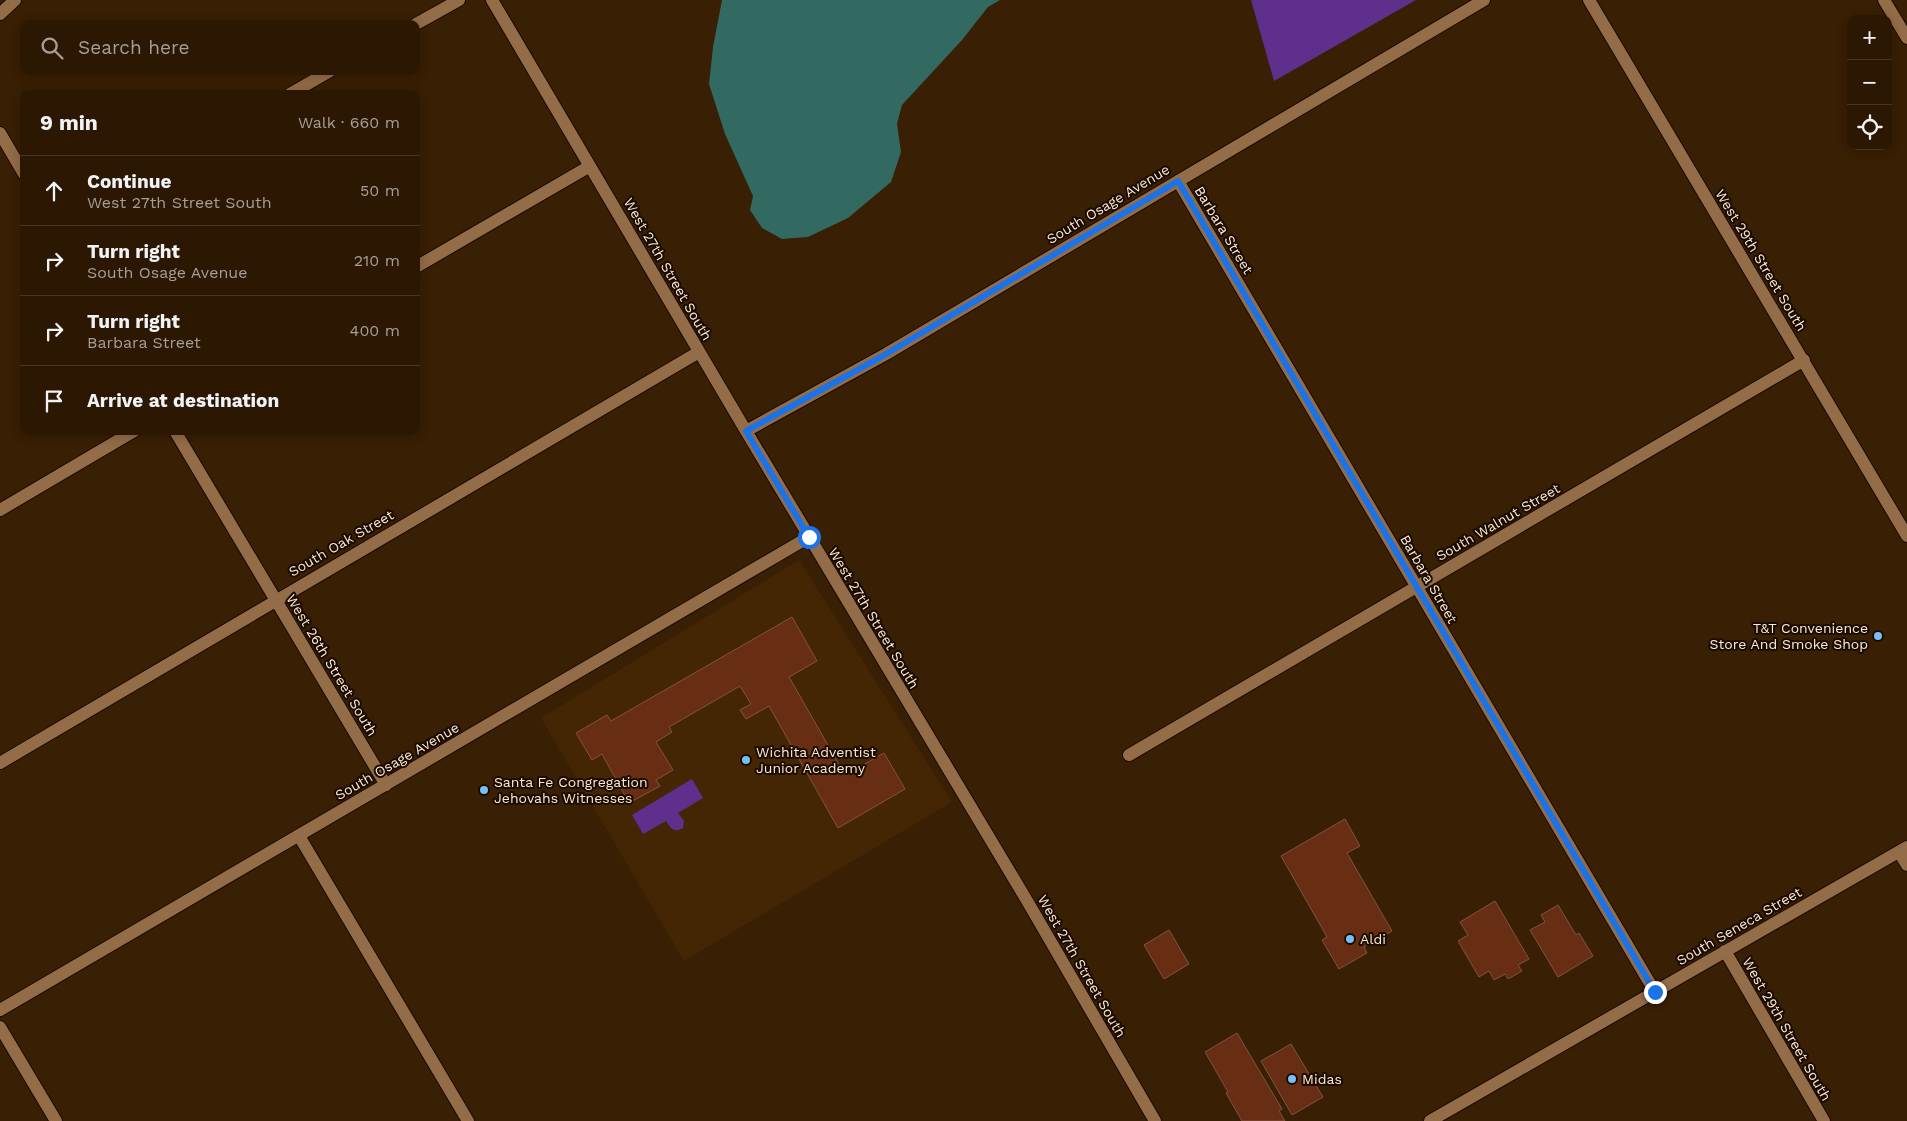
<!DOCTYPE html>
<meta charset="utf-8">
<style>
:root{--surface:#2b1702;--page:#33200c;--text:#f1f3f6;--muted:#a69f99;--line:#473624}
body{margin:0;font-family:"Work Sans",sans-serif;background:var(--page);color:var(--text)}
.controls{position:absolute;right:15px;top:15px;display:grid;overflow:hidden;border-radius:10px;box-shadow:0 2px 12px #0003}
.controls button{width:45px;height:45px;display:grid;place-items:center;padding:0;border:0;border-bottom:1px solid var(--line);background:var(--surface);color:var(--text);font:25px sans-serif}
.stop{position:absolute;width:15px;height:15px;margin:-11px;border:4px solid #1a73e8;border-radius:50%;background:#fff}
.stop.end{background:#1a73e8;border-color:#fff;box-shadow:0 1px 5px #0008}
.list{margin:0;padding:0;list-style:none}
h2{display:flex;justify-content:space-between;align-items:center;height:65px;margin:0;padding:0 20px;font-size:21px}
h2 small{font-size:16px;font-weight:400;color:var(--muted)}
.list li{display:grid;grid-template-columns:32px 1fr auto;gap:15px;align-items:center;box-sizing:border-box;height:70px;padding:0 20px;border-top:1px solid var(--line)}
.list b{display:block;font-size:19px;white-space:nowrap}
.list p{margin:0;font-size:16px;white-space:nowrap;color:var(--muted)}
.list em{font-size:16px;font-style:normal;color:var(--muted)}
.icon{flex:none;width:28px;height:28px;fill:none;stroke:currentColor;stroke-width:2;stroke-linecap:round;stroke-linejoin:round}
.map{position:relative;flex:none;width:1907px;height:1121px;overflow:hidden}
.search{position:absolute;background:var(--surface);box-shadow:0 2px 12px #0003;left:20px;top:20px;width:400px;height:55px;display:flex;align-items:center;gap:12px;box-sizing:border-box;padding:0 18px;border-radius:10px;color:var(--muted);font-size:19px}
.panel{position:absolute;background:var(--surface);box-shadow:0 2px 12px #0003;left:20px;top:90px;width:400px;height:345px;border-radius:10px}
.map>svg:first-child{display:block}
.built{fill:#452604}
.green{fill:#5e308c}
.water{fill:#326961}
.building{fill:#672e14;stroke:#82533f}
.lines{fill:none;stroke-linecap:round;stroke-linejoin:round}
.minor-casing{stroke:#1c0a00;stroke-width:14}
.tertiary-casing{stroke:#1c0a00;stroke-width:14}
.minor{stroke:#936c48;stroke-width:12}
.tertiary{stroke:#936c48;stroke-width:12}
.route{stroke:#1a73e8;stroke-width:6}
.poi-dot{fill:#78bff7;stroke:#1a0b01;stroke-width:2}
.labels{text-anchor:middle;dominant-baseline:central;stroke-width:4;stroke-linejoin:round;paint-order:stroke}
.street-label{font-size:14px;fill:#fee7d4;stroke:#1a0b01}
.poi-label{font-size:14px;fill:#fee7d4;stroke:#1a0b01;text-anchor:start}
</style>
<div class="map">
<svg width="1907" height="1121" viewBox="0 0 1907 1121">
<rect width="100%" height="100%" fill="#391f03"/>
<path class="built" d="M 799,560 L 952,802 L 684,961 L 541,718 Z"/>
<path class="green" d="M 1251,0 L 1416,0 L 1274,81 Z
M 692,779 L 703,798 L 678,813 L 684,821 L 683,828 C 674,833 671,829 666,821 L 643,834 L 632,815 Z"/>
<path class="water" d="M 722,0 L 1000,0 L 988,7 L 962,40 L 902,105 L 897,124 L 901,152 L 891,182 L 848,218 L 808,237 L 782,239 L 762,228 L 750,210 L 753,196 L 725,134 L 709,84 L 713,47 Z"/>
<path class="building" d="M 792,617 L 817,661 L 789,677 L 845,775 L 884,753 L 905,789 L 838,828 L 769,706 L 746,719 L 740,710 L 751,704 L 740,686 L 669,727 L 672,732 L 656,742 L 673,770 L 656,780 L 660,786 L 629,803 L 602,754 L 592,760 L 576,733 L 607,715 L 611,721 Z
M 1345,819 L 1360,846 L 1347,853 L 1392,931 L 1364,947 L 1367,953 L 1339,969 L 1322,940 L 1327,937 L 1281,856 Z
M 1495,901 L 1529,959 L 1518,965 L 1522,971 L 1508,979 L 1505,974 L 1494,980 L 1489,971 L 1479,977 L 1458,941 L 1468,935 L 1460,922 Z
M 1558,905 L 1576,935 L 1579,933 L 1593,956 L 1558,977 L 1530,930 L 1545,922 L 1541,915 Z
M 1169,930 L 1189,964 L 1164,979 L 1144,945 Z
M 1237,1033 L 1282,1109 L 1279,1111 L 1285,1121 L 1242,1121 L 1226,1093 L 1228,1092 L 1205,1052 Z
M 1291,1044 L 1323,1097 L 1292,1115 L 1261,1061 Z"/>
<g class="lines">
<defs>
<path id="minor" d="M 492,0 L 746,431 L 1026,899 L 1155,1121
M 1589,0 L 1907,536
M 1884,0 L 1907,38
M 0,14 L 15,0
M 416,24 L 459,0
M 290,94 L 330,71
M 0,133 L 24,174
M 1178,181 L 1655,992
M 416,267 L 590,166
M 175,431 L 386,785
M 746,431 L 886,354 L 1484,0
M 0,510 L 134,431
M 1129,755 L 1804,360
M 0,763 L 699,352
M 299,836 L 468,1121
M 1899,852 L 1907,865
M 1725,951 L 1824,1121
M 0,1010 L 809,537
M 0,1027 L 56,1121"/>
<path id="tertiary" d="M 1430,1121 L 1907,847"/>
</defs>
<use href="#minor" class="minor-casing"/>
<use href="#tertiary" class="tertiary-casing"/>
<use href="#minor" class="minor"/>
<use href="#tertiary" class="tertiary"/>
</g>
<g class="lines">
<path class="route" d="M 809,537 L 746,431 L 881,357 L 1178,181 L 1655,992"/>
</g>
<g class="poi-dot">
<circle cx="1878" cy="636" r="5"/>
<circle cx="746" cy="760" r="5"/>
<circle cx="484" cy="790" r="5"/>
<circle cx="1350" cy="939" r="5"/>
<circle cx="1292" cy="1079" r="5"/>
</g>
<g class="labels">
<g class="street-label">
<text transform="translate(1108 204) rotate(-31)">South Osage Avenue</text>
<text transform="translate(1224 230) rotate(59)">Barbara Street</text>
<text transform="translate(1761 260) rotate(59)">West 29th Street South</text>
<text transform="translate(668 269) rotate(60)">West 27th Street South</text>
<text transform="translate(1498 522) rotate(-30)">South Walnut Street</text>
<text transform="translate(341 543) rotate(-30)">South Oak Street</text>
<text transform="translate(1429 579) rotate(60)">Barbara Street</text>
<text transform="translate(874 618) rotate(59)">West 27th Street South</text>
<text transform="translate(332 665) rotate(59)">West 26th Street South</text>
<text transform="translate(397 761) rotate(-30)">South Osage Avenue</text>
<text transform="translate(1739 926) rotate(-30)">South Seneca Street</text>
<text transform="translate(1082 966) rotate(60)">West 27th Street South</text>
<text transform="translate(1787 1029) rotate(60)">West 29th Street South</text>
</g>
<g class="poi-label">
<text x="1868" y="628" text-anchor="end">T&amp;T Convenience<tspan x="1868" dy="16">Store And Smoke Shop</tspan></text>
<text x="756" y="752">Wichita Adventist<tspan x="756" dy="16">Junior Academy</tspan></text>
<text x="494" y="782">Santa Fe Congregation<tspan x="494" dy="16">Jehovahs Witnesses</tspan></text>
<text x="1360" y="939">Aldi</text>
<text x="1302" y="1079">Midas</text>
</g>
</g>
</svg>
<div class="controls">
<button>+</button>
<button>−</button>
<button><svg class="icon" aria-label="locate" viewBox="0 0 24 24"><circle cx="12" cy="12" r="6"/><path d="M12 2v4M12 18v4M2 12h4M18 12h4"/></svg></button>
</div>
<div class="stop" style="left:809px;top:537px"></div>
<div class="stop end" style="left:1655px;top:992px"></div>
<div class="search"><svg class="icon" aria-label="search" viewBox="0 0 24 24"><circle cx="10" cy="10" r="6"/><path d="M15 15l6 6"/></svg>Search here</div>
<section class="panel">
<h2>9 min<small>Walk · 660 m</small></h2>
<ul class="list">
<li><svg class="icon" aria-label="ahead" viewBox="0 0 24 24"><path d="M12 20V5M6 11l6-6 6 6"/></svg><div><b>Continue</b><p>West 27th Street South</p></div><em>50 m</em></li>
<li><svg class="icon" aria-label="right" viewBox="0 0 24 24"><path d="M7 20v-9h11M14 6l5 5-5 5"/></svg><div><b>Turn right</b><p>South Osage Avenue</p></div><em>210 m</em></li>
<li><svg class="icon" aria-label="right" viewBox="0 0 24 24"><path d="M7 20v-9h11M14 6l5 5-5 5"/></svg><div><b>Turn right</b><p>Barbara Street</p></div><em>400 m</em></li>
<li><svg class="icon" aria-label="arrive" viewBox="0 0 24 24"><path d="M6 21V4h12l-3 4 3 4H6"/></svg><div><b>Arrive at destination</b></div></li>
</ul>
</section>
</div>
